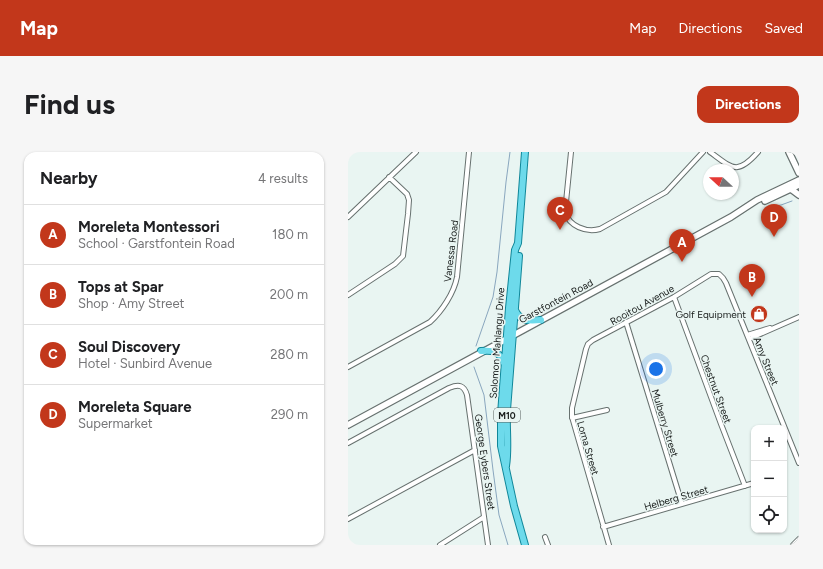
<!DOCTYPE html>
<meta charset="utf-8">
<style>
:root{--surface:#fff;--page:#f6f6f6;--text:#202124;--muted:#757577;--line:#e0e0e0;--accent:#c2371b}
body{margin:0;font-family:Figtree,sans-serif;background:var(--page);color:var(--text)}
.controls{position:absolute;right:12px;bottom:12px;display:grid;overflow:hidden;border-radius:8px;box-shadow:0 1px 3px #0004}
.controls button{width:36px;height:36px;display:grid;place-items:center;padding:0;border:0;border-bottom:1px solid var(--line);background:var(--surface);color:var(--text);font:20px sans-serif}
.compass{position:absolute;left:355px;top:12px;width:36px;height:36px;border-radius:50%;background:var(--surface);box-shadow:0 1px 3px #0004;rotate:291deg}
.you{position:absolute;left:308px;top:217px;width:14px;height:14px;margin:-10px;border:3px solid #fff;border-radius:50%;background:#1a73e8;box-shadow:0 0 0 6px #1a73e833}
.badge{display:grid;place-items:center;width:26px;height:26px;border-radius:50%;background:var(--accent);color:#fff;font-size:13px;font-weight:700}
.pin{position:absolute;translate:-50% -33px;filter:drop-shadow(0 1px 2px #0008)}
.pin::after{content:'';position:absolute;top:21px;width:14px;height:12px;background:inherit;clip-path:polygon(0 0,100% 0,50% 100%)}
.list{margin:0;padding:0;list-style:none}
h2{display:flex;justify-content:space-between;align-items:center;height:52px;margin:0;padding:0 16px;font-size:17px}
h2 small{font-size:13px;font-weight:400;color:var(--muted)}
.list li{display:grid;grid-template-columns:26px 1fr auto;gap:12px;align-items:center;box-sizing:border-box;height:60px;padding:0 16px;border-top:1px solid var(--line)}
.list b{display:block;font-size:15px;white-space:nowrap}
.list p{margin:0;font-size:13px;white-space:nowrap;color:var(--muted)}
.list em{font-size:13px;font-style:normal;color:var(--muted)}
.icon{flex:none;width:22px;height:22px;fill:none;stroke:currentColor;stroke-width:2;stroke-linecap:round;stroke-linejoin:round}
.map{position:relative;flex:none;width:451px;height:393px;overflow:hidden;border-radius:12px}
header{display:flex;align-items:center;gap:24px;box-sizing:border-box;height:56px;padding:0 20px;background:var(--accent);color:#fff}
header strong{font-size:19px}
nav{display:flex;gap:22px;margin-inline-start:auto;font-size:14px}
.intro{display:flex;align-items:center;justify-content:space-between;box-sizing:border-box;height:96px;padding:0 24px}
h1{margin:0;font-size:28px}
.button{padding:10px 18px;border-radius:12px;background:var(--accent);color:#fff;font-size:14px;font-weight:700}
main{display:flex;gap:24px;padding:0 24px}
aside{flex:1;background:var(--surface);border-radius:12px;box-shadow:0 1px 3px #0004}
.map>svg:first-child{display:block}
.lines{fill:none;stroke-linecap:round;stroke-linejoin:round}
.stream{stroke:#89a6be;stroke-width:1}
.street-casing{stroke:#67716f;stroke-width:6}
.secondary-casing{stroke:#67716f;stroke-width:8}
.primary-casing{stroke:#108799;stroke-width:8}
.street{stroke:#fff;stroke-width:4}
.secondary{stroke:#fff;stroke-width:5.5}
.primary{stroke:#6ddaeb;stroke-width:6}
.labels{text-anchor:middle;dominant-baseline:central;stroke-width:3;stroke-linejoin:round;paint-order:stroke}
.shield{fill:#e9f5f2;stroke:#555c5a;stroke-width:1}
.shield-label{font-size:9px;font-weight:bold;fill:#161a19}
.street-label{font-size:10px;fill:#161a19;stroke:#e9f5f2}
.poi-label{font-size:10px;fill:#161a19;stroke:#e9f5f2;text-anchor:end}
</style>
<header>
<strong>Map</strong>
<nav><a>Map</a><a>Directions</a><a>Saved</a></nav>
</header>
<div class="intro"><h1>Find us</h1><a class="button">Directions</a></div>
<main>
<aside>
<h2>Nearby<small>4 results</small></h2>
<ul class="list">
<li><span class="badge">A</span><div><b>Moreleta Montessori</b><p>School · Garstfontein Road</p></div><em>180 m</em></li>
<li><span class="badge">B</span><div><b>Tops at Spar</b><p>Shop · Amy Street</p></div><em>200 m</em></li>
<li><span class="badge">C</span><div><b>Soul Discovery</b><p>Hotel · Sunbird Avenue</p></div><em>280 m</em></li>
<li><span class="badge">D</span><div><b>Moreleta Square</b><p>Supermarket</p></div><em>290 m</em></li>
</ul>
</aside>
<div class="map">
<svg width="451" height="393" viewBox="0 0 451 393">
<rect width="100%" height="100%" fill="#e9f5f2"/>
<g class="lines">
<path class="stream" d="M 417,56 L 433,53 L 444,49
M 128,194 L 145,145 L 149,120 L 158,30 L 162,0
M 126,215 L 136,243 L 145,318 L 151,363 L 160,393"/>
<defs>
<path id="street" d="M 223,0 L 217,60 C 221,74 238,81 252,77 L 318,40 L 355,0
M 362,0 C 384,16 389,24 410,0
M 0,65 L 68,0
M 0,143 L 47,112 L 55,104 L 60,62 L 61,48 L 59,42 L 41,25
M 326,145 L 373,272 L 397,334
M 278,170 L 334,352
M 399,183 L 422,176
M 401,187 L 451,165
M 0,215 L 82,170 C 94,159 106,141 109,125 L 121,0
M 224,266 L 259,258
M 0,291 L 101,236 C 111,232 116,233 119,243 L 140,393
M 0,367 L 127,298
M 255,375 L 406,331
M 197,385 L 200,393
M 92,393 L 136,365
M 261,393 L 224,265 L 224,256 L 238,197 L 240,192 L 245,188 L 326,145 L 363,122 L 371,122 L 375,126 L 378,131 L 451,311
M 445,393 L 451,387"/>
<path id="secondary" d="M 441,0 L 451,21
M 443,37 L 451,43
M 417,49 L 451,33
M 0,273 L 383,65 L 409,48 L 451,28"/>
<path id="primary" d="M 177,0 L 170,91 L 167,98 L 161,156 L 153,262 L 153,294 L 166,354 L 177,393
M 167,158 C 172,170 182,169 193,168
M 133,199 C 146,198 151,199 156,211
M 158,314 C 161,296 158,277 159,258 L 171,104"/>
</defs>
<use href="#street" class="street-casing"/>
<use href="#secondary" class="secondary-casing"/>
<use href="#primary" class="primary-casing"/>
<use href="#street" class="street"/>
<use href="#secondary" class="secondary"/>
<use href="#primary" class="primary"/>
</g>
<defs>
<symbol id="shop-disc" viewBox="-11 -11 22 22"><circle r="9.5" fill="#c2371b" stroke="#e9f5f2"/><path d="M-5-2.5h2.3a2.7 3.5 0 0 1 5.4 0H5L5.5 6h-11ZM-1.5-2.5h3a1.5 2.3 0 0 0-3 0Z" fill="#fff"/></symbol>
</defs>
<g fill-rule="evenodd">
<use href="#shop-disc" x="401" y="152" width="20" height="20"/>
</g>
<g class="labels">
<rect class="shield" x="146" y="256" width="26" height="14" rx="3"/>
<g class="shield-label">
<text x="159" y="263">M10</text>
</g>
<g class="street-label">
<text transform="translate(103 99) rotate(-83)">Vanessa Road</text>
<text transform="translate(208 149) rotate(-28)">Garstfontein Road</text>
<text transform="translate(294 153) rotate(-29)">Rooitou Avenue</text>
<text transform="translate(149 191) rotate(-86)">Solomon Mahlangu Drive</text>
<text transform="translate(418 209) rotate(68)">Amy Street</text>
<text transform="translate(368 237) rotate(70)">Chestnut Street</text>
<text transform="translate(317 271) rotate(73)">Mulberry Street</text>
<text transform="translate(240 296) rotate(74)">Lorna Street</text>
<text transform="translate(137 310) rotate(82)">George Eybers Street</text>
<text transform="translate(328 346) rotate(-16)">Helberg Street</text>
</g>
<g class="poi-label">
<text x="398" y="162">Golf Equipment</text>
</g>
</g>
</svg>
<div class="controls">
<button>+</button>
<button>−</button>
<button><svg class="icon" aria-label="locate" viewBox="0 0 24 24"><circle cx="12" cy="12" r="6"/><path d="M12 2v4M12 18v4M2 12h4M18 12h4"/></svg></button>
</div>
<svg class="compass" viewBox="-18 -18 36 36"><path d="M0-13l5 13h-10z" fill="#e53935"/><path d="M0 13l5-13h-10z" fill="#757577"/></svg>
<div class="you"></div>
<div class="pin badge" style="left:334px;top:110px">A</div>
<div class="pin badge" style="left:404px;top:145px">B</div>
<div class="pin badge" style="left:212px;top:78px">C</div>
<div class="pin badge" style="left:426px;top:85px">D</div>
</div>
</main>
